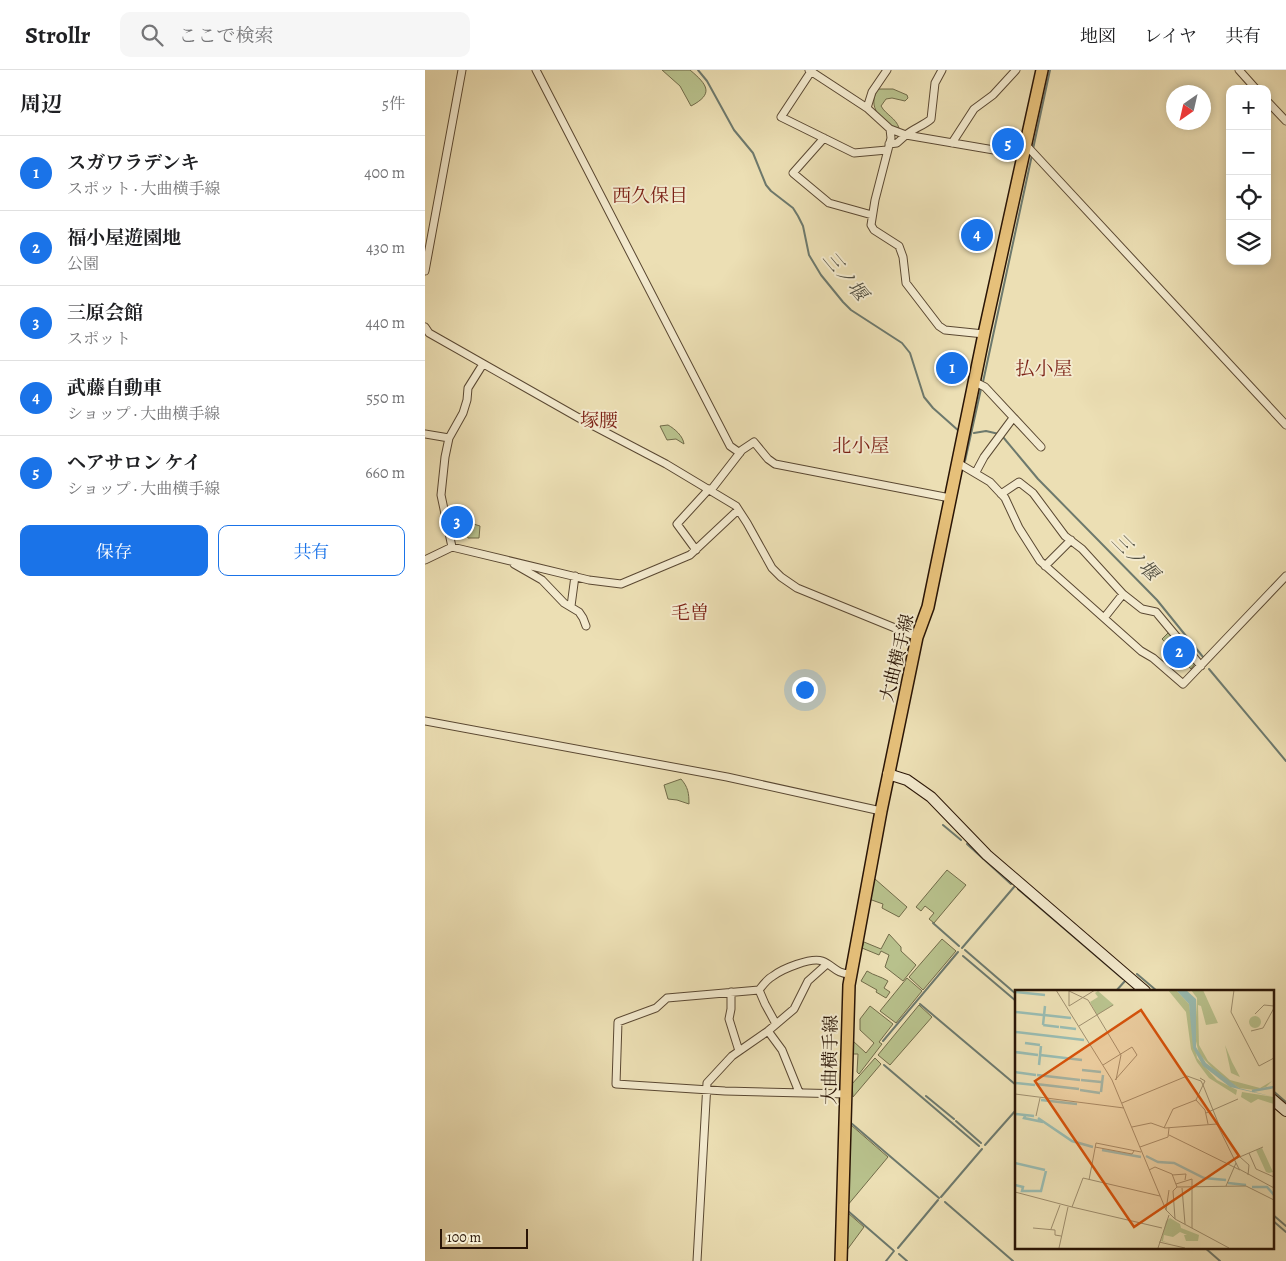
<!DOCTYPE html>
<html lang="ja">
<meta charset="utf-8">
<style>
:root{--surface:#fff;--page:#f6f6f6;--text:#202124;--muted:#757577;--line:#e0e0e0;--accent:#1a73e8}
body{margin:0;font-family:Alegreya,"Noto Serif JP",serif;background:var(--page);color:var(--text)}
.controls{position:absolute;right:15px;top:15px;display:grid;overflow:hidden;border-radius:10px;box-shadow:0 2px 8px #0003}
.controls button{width:45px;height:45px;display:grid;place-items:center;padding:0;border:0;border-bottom:1px solid var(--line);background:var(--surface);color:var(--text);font:25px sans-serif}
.compass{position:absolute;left:741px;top:15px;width:45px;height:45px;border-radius:50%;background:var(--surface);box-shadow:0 2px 8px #0003;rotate:214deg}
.scale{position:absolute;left:15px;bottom:12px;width:88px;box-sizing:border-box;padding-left:5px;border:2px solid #2a1506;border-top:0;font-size:14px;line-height:18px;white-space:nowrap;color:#2a1506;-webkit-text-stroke:4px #f3eace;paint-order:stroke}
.you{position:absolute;left:379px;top:619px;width:18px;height:18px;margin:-12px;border:4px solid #fff;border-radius:50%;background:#1a73e8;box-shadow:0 0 0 8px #1a73e833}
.badge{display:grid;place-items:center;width:32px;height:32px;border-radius:50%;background:var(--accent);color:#fff;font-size:16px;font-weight:700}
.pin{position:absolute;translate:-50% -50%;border:2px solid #fff;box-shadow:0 1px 5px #0006}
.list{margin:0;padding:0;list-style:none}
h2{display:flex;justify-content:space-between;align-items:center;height:65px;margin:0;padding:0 20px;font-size:21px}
h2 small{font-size:16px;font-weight:400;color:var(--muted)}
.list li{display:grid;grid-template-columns:32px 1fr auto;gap:15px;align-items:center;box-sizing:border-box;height:75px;padding:0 20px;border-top:1px solid var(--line)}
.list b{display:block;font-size:19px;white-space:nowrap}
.list p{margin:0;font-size:16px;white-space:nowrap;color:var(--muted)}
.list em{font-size:16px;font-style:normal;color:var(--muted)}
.actions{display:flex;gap:10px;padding:15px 20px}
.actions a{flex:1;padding:11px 0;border:1px solid var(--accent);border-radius:10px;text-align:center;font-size:18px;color:var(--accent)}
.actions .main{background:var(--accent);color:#fff}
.icon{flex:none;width:28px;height:28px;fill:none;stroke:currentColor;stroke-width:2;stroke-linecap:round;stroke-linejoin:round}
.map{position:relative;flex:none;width:861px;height:1191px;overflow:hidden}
header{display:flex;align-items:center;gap:30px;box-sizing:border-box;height:70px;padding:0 25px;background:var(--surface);border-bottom:1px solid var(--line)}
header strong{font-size:24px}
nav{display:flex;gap:28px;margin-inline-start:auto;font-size:18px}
.search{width:350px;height:45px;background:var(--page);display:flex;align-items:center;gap:12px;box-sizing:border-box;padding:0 18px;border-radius:10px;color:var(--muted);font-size:19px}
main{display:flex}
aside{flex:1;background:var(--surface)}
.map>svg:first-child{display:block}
.green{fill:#b8c18c;stroke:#716b49}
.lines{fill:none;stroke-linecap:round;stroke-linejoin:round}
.stream{stroke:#6d796d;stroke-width:2}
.street-casing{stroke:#5a4832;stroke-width:9}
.secondary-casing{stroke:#2a1506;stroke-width:12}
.primary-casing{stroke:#2a1506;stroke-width:14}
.street{stroke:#f3eace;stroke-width:7}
.secondary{stroke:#f3eace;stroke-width:10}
.primary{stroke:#e6c07a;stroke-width:11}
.labels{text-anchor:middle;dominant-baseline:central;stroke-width:4;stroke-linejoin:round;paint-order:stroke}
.street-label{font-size:18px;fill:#2a1506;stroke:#f3eace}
.neighbourhood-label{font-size:19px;fill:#7a1f14;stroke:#f3eace}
.water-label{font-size:19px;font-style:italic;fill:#514f42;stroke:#f3eace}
.inset-river{fill:none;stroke:#99bcb2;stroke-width:2.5}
.inset-road{fill:none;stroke:#9e8e6e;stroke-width:1}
.view{fill:#d5520b;fill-opacity:0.15;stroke:#d5520b;stroke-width:2.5}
.inset-edge{fill:none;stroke:#2a1506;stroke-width:2.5}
</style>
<header>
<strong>Strollr</strong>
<div class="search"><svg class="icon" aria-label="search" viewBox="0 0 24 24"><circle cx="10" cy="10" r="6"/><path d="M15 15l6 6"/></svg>ここで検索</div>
<nav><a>地図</a><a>レイヤ</a><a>共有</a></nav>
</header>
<main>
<aside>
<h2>周辺<small>5件</small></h2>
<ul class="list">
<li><span class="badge">1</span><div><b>スガワラデンキ</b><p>スポット · 大曲横手線</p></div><em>400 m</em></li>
<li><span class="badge">2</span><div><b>福小屋遊園地</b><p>公園</p></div><em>430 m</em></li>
<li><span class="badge">3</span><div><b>三原会館</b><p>スポット</p></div><em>440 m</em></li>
<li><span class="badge">4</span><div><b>武藤自動車</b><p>ショップ · 大曲横手線</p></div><em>550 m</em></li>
<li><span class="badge">5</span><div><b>ヘアサロン ケイ</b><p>ショップ · 大曲横手線</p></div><em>660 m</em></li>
</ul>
<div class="actions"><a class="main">保存</a><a>共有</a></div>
</aside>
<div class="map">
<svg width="861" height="1191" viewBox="0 0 861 1191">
<rect width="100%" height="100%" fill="#ecdfb4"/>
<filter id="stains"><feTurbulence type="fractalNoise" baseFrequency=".004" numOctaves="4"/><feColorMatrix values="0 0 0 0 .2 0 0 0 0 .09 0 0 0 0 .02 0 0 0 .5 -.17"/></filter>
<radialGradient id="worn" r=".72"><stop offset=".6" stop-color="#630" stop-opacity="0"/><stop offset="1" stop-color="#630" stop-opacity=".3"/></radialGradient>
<path class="green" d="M 237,0 L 265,0 C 283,15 289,24 266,36 L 255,16 Z
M 453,19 L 468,19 L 482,25 L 483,28 L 480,31 L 467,28 L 461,29 L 456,36 C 461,45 471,48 474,58 L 472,60 C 457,50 441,38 453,19 Z
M 243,355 C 250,359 258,366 259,374 L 251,369 L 242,370 L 235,356 Z
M 39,451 L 55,456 L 54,468 L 43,468 L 42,466 L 28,467 L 24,453 L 38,457 Z
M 744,562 L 770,594 L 766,599 L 737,569 Z
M 256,709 C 263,717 264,723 264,734 L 252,730 L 243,729 L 239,715 Z
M 522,800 L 541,815 L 509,853 L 504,849 L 509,843 L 500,836 L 496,841 L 491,837 Z
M 450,809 L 482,837 L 474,847 L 457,838 L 458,834 L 444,829 Z
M 464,864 L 476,877 L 476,881 L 491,895 L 478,911 L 460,897 L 464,885 L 456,881 L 454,885 L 437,878 L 439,872 L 456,879 Z
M 517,869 L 531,881 L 498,920 L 484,907 Z
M 442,901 C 450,906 455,906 463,911 L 459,918 L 465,922 L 461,928 L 451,922 L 452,920 L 436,911 Z
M 482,908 L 497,921 L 471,953 L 455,941 Z
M 494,935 L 507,947 L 465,995 L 453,985 Z
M 445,936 L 468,954 L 454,972 L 457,974 L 434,1004 L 432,1002 L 433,984 L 427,984 L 428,971 L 441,983 L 449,973 L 435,960 L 435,949 Z
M 450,988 L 456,994 L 428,1027 L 427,1014 Z
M 426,1055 L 463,1087 L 422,1136 L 425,1056 Z
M 423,1143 L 439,1157 L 422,1180 Z"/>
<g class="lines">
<path class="stream" d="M 273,0 L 282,11 L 309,60 L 328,83 L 341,115 L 346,121 L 368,138 L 373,146 L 378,156 L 384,185 L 396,205 L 418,232 L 426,240 L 477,273 L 485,283 L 499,327 L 508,338 L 535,362
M 608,79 L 625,0
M 558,312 L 607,85
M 549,363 L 561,361 L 574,364
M 578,367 L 613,409 L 732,530 L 778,587
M 540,391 L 556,319
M 784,599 L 861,691
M 518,755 L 536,770
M 542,774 L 586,814
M 593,819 L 698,909
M 508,853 L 534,876
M 537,878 L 589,817
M 540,880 L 591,924
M 538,886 L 591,931
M 712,904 L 732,921
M 691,921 L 700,911
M 495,934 L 591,1015
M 458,971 L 533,882
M 459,995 L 554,1076
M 847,1020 L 861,1032
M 501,1026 L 529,1049
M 531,1051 L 556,1073
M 426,1053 L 514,1128
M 560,1075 L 591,1040
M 516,1127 L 557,1079
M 520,1132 L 588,1191
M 423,1141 L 468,1180
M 847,1144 L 861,1156
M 847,1150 L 861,1162
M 779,1177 L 795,1191
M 473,1178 L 513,1130
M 474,1184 L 482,1191
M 461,1191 L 469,1181"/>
<defs>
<path id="street" d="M 111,0 L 305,376 L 315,383
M 384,0 L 442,38 L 465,59 L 466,68 L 450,130 L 446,155 L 449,160 L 474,176 L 478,187 L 481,213 L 514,256 L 520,260 L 559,264
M 387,0 L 356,47 L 429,83 L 462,80
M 814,0 L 831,19
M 842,31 L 861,51
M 442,38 L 447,22 L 462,0
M 465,59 L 481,65 C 489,58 498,56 506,49 L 510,13 L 517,0
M 399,68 L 368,103 L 404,133 L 447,145
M 527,73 L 549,39 L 568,25 L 591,0
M 464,74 L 472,73 L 481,65 L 598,85
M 600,74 L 861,355
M 0,201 L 37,0
M 0,257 L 4,263 L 161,352 L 241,394 L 311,436 L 322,453 L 347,498 L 356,507 L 372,518 L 492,567
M 550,312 L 560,317 L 616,377
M 0,364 L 24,368
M 533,393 L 565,412 L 580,428 L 594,458 L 615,491 L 716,581 L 728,588 L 758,614 L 861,506
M 551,402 L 559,387 L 588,348
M 286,420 L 317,380 L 329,372 L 343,389 L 350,394 L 525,428
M 576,424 L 594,412 L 608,423 L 640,466 L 657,479 L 698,524 L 717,539 L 731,542 L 776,596
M 27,477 L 16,425 L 20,387 L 24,368 L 38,343 L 42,330 L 43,318 L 58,294
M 271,480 L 252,454 L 284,419
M 0,490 L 27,477 L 164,510 L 196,514 L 265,485 L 313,440
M 89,494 L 117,510 L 139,533 L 154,542 L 158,548 L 161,556
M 620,496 L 646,470
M 146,536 L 150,506
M 679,548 L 698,524
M 0,651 L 302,707 L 456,741
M 334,920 L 340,934 L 351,954
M 306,922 L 306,939 L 304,949 L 314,981
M 343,961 L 357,980 L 374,1022
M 422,1024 L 300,1021 L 191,1014 L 193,952 L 231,938 L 242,928 L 334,920 C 338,915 342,909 348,906 C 357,899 386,887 397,891 C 408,895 411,904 425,904
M 272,1191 L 282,1013 L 307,986 L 343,961 L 369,939 L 383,911 L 402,894"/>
<path id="secondary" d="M 463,704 L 482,710 L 506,727 L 562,785 L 720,921
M 847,1029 L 861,1041"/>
<path id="primary" d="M 416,1191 L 424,915 L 456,741 L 492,567 L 503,537 L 559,264 L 617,0"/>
</defs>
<use href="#street" class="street-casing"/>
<use href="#secondary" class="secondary-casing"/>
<use href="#primary" class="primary-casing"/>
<use href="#street" class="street"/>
<use href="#secondary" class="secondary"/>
<use href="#primary" class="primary"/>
</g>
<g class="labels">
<g class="street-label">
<text transform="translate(472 588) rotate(-76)">大曲横手線</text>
<text transform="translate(405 990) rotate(-89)">大曲横手線</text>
</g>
<g class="neighbourhood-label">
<text x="225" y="126">西久保目</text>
<text x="619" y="299">払小屋</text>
<text x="174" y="351">塚腰</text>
<text x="436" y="376">北小屋</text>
<text x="265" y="543">毛曽</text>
</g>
<g class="water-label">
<text transform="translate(420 206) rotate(50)">三ノ堰</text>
<text transform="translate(710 487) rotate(45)">三ノ堰</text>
</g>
</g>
<g transform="translate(590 920)">
<rect width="259" height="259" fill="#ecdfb4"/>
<path d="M 153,0 L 161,0 L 174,14 L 182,68 L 202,90 L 222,100 L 221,105 L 194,88 L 182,72 L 176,59 L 171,22 ZM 176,0 L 188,0 L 203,33 L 191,35 L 186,16 L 183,15 L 184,55 L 193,71 L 215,90 L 245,98 L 257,91 L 251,97 L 240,100 L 224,98 L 204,85 L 184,64 L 180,47 L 182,8 ZM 83,1 L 99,15 L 82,25 L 75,12 L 83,7 L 80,3 ZM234 32a6 6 0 1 1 12 0a6 6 0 1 1-12 0ZM 210,55 L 217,72 L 225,87 L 216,83 ZM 227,102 L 259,107 L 259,114 L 243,109 L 236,113 L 226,107 ZM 247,158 L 258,182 L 254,183 L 251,182 L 241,160 ZM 155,228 L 165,234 L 166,238 L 184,245 L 183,251 L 171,251 L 169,245 L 172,245 L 165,242 L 158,247 L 149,245 L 148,251 L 157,254 L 146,251 L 151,231 Z" fill="#b8c18c"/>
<path d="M 161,0 L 171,0 L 181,9 L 181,57 L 191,73 L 224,98 L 259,107 L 215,97 L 188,76 L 178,58 L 174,14 Z" fill="#99bcb2"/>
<path class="inset-river" d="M 0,2 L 30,5M 0,22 L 28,25M 29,25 L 56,28M 28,35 L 30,16M 28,35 L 44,37M 45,37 L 61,39M 0,42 L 69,50M 10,53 L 25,55M 0,62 L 23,65M 25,65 L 67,70M 24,75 L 26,56M 67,80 L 86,82M 0,82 L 21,85M 22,85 L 65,90M 66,90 L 86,92M 0,93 L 20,95M 21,94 L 64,99M 65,100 L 85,103M 237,101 L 259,97M 86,102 L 88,85M 26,110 L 62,114M 0,124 L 19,126M 10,126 L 9,128 L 28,132M 23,128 L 57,151 L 78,157M 87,160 L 126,167M 131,166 L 143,172 L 159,173 L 189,188 L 211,190M 0,173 L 30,180M 213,193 L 231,195M 0,195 L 8,197 L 7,201 L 26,201 L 31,181M 237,197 L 252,197 L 259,205"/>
<path class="inset-road" d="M 41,0 L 97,90 L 151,220 L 160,229 L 214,258M 219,0 L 216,22 L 244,76 L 259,68M 54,16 L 54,1 L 73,10 L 106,65 L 101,90M 54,16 L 80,0M 240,24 L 249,15 L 259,16M 64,36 L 98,15M 236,41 L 248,38 L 259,18M 88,75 L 117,57 L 122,65 L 100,90M 185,88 L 190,91 L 188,95 L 204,135M 0,104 L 109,118M 181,110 L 190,120 L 193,134M 107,113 L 172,86 L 186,91 L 188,95 L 181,110 L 158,119 L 149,138M 191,123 L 223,109M 21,126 L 25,108M 117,137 L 136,133 L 150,138 L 202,134 L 224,179 L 259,198M 154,145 L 225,180M 80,157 L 117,164 L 119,161M 125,157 L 153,147 L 154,138M 234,163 L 241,179 L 259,187M 225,167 L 234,175 L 233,185M 220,169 L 248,157M 134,180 L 140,177 L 157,184 L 162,197 L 231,196 L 259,210M 157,185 L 171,184 L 170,190M 74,190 L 81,153 L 126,162M 161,194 L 177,189 L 177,238M 211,196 L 221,173M 167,198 L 170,234M 0,202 L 57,217 L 68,188 L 145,206M 57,217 L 147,238M 151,220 L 154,200M 160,229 L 158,201 L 162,197M 18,238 L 40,240 L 40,245 L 46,246M 36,239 L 45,215M 144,252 L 170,258M 44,258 L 53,217M 143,258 L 154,225"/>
<path class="view" d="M 126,20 L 224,166 L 119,237 L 20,91 Z"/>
<rect width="259" height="259" class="inset-edge"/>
</g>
<rect width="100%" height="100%" filter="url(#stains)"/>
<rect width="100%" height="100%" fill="url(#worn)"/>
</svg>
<div class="controls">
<button>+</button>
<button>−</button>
<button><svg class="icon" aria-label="locate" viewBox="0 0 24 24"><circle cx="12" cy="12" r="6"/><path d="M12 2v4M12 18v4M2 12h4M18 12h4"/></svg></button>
<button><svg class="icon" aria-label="layers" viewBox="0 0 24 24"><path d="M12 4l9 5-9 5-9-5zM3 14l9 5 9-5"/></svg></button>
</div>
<svg class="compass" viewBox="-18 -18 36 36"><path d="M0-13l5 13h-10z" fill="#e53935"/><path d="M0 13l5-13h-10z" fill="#757577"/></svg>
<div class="scale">100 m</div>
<div class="you"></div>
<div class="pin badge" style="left:527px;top:298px">1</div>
<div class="pin badge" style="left:754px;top:582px">2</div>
<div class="pin badge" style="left:32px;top:452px">3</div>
<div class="pin badge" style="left:552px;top:165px">4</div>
<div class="pin badge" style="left:583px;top:74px">5</div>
</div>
</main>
